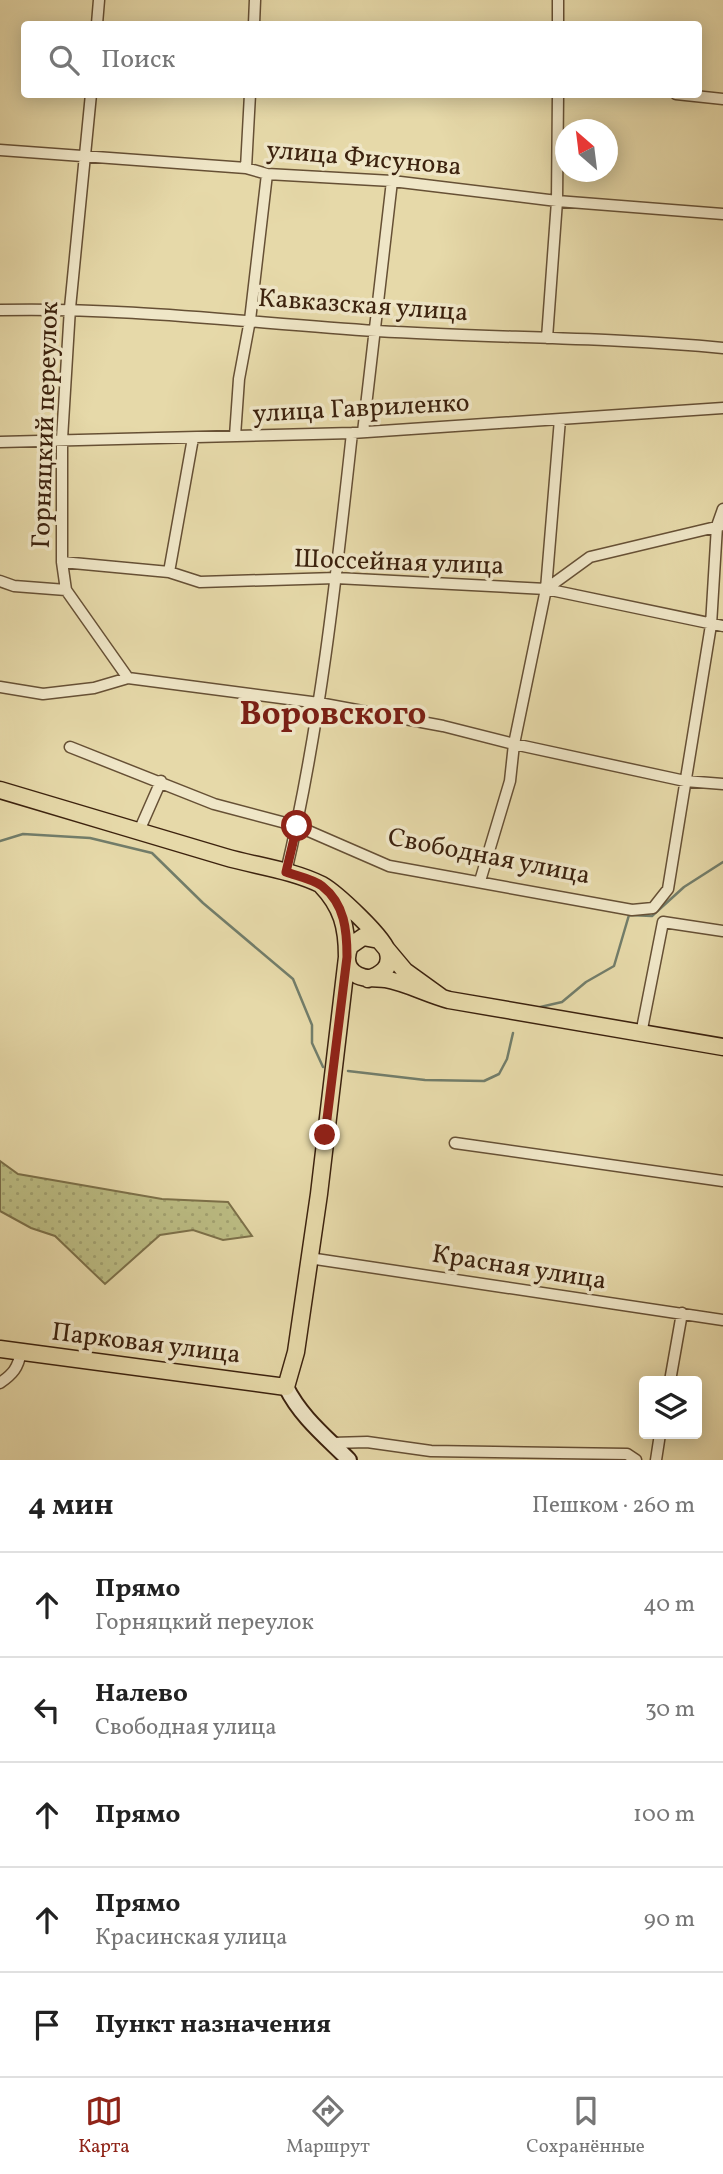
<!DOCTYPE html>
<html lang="ru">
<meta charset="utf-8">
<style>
:root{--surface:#fff;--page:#f6f6f6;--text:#222;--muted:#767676;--line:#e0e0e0;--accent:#8f2418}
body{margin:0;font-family:Vollkorn,serif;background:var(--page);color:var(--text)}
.controls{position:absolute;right:21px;bottom:21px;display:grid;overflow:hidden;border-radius:7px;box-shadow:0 4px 18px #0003}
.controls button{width:63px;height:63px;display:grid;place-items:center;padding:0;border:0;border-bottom:2px solid var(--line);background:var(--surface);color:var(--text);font:35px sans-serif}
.compass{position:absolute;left:555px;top:119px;width:63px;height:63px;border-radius:50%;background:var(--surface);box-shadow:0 4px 18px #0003;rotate:332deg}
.stop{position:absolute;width:21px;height:21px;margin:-16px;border:5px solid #8f2418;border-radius:50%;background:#fff}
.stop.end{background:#8f2418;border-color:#fff;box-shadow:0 2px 7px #0008}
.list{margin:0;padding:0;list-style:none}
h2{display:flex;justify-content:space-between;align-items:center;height:91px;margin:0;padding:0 28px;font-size:30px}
h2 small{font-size:23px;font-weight:400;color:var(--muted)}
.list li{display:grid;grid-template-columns:46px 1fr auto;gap:21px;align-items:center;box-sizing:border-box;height:105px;padding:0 28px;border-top:2px solid var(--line)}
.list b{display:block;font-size:26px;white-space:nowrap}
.list p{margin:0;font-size:23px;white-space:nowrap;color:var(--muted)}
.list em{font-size:23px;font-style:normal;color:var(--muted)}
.icon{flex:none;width:38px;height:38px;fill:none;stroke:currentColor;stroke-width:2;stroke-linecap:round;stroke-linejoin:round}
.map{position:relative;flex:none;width:723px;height:1460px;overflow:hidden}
.search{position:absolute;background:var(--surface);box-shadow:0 4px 18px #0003;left:21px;right:21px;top:21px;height:77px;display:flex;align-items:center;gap:18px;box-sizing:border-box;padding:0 24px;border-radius:7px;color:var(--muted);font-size:26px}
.sheet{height:616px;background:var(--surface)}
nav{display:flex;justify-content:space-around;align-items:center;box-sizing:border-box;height:98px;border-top:2px solid var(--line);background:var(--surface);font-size:19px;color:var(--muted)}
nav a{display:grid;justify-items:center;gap:4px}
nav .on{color:var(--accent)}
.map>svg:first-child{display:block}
.grass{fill:url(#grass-dots);stroke:#7c7049;stroke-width:2}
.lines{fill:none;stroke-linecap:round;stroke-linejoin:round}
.stream{stroke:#727d6a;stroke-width:2.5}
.minor-casing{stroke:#665035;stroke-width:13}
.secondary-casing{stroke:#3c220e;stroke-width:18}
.primary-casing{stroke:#3c220e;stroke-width:19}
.minor{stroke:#efe6c7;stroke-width:10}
.secondary{stroke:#efe6c7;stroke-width:14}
.primary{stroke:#e6d9a9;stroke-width:16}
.route{stroke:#8f2418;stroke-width:9}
.labels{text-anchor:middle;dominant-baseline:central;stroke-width:7;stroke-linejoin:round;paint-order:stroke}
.street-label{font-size:26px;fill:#3c220e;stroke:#efe6c7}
.district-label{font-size:33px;font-weight:bold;fill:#7a1f14;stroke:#efe6c7}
</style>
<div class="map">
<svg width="723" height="1460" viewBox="0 0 723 1460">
<defs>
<pattern id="grass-dots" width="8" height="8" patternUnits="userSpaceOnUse" patternTransform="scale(1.75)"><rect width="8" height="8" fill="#bcbd84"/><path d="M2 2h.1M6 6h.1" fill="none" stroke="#a2a271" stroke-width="1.8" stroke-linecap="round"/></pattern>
</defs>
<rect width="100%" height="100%" fill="#e6d9a9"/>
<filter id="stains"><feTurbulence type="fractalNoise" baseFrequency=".00286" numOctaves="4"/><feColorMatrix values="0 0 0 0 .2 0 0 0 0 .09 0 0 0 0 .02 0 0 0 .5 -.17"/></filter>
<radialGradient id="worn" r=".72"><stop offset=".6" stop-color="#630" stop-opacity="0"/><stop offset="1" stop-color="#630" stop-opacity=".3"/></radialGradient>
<path class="grass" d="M 0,1161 L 18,1174 L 162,1199 L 228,1202 L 252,1236 L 223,1240 L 193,1230 L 160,1235 L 105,1284 L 55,1236 L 31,1228 L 0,1211 Z"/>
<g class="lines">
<path class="stream" d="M 0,841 L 23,834 L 90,838 L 152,853 L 203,903 L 293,979 L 312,1025 L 312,1043 L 323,1067
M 536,1008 L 562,1002 L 586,982 L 614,966 L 629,915 L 652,916 L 684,887 L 723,862
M 348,1071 L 425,1080 L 484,1081 L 499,1074 L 507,1059 L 513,1033"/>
<defs>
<path id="minor" d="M 97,24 L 99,0
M 254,24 L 255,0
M 558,24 L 558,0
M 91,94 L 70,308 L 62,439 L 62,562 L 66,590 L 128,678
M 676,94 L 723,99
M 0,150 L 246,168 L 267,174 L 392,181 L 557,201 L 723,214
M 246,168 L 250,94
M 0,310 C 126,307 251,323 377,331 C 493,338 608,337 723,348
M 547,338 L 557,201 L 558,94
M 363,432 L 392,181
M 235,436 L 239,379 L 250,320 L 267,174
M 0,442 L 352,433 L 723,408
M 62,562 L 169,572 L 200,582 L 336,578 L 546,589 L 723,626
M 169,572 L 193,438
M 0,581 L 14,586 L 66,590
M 546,589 L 590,557 L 720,526
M 0,687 L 43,694 L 94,688 L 128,678 L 319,703 L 443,726 L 514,744 L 685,781 L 723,784
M 70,747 L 214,804 L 297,826 L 389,866 L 632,910 L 653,908 L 668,889 L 711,625 L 717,526 L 723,509
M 139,831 L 161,781
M 286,872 C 320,728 336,580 352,433
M 480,881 L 510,781 L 514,744 L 546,589 L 560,419
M 641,1034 L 663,922 L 723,931
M 455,1143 L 723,1181
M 309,1258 L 723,1320
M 670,1381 L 682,1313
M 0,1383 C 13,1374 18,1368 21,1352
M 332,1443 L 367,1442 L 431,1451 L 627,1454 L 636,1460
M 656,1460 L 660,1434"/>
<path id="secondary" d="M 286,1387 C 301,1417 325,1436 349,1460"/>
<path id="primary" d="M 0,790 C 75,812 150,835 225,857 C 256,866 292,870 322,885 C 336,893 385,938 388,953 C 392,968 380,975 368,979
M 441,997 L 405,971 L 379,940 L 363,937 L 350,946 C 346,955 345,965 353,972 C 361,980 374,978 385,979 C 407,983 427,994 449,1000 L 723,1047
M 0,1349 L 286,1387 L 296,1352 L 319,1194 L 347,957 C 347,927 342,907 321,885"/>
</defs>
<use href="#minor" class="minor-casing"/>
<use href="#secondary" class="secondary-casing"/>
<use href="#primary" class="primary-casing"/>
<use href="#minor" class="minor"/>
<use href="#secondary" class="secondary"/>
<use href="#primary" class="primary"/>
</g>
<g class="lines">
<path class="route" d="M 297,826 L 286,872 C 297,876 313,879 322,886 C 345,904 347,931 347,957 L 325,1135"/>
</g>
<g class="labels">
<g class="street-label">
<text transform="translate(364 159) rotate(5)">улица Фисунова</text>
<text transform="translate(363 306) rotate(4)">Кавказская улица</text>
<text transform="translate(361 409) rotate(-3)">улица Гавриленко</text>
<text transform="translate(46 425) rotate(-88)">Горняцкий переулок</text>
<text transform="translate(399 563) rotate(2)">Шоссейная улица</text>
<text transform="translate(489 857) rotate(11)">Свободная улица</text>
<text transform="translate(519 1268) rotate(9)">Красная улица</text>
<text transform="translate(146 1344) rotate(7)">Парковая улица</text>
</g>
<g class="district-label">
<text x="333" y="716">Воровского</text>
</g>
</g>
<rect width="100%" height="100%" filter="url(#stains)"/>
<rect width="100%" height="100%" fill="url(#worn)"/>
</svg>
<div class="controls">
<button><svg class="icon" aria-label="layers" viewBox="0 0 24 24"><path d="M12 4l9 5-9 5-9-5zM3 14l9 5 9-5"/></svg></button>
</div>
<svg class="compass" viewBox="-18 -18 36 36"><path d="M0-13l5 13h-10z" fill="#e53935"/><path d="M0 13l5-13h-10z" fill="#767676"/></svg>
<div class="stop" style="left:297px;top:826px"></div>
<div class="stop end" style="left:325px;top:1135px"></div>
<div class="search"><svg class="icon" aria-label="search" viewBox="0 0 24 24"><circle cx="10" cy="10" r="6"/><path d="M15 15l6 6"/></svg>Поиск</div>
</div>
<section class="sheet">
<h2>4 мин<small>Пешком · 260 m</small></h2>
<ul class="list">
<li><svg class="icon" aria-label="ahead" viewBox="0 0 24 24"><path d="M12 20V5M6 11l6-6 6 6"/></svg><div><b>Прямо</b><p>Горняцкий переулок</p></div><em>40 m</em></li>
<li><svg class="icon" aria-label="left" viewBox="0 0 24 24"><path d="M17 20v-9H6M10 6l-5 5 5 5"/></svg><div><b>Налево</b><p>Свободная улица</p></div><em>30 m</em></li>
<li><svg class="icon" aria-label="ahead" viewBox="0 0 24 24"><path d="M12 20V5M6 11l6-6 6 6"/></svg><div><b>Прямо</b></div><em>100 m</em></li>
<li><svg class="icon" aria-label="ahead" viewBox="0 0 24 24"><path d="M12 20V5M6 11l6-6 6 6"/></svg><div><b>Прямо</b><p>Красинская улица</p></div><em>90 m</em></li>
<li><svg class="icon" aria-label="arrive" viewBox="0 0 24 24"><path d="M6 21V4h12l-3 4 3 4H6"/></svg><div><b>Пункт назначения</b></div></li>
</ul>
</section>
<nav>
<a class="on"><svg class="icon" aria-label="map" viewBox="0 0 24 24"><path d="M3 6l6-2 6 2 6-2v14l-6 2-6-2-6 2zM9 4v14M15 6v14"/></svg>Карта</a>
<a><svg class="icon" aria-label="directions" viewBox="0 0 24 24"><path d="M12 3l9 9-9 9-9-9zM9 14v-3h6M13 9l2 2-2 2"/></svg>Маршрут</a>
<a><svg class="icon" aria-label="saved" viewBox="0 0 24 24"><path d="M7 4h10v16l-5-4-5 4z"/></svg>Сохранённые</a>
</nav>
